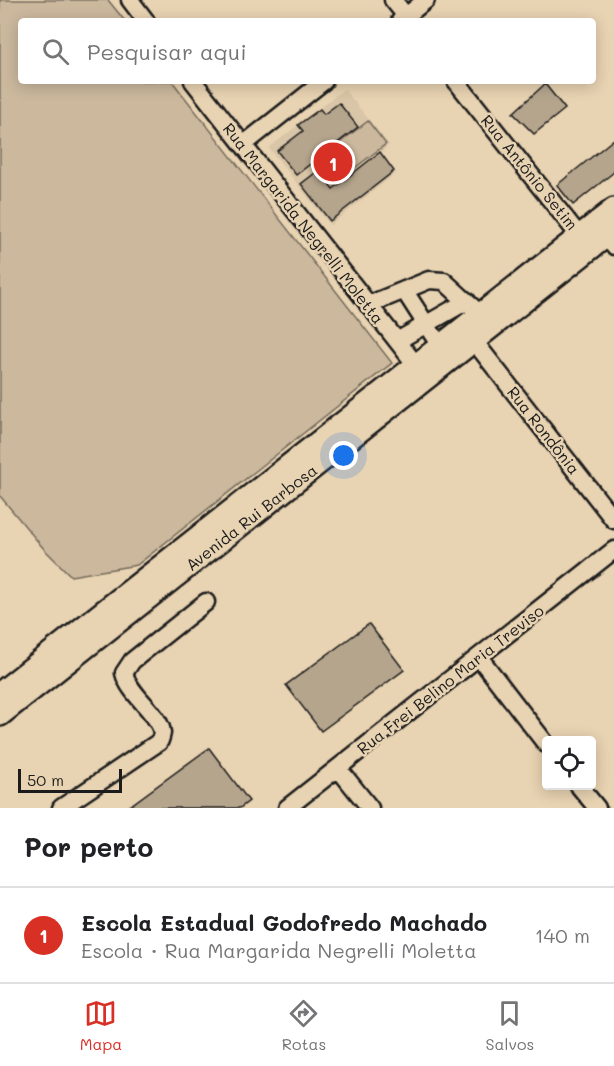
<!DOCTYPE html>
<html lang="pt">
<meta charset="utf-8">
<style>
:root{--surface:#fff;--page:#f2f2f2;--text:#202124;--muted:#757577;--line:#e0e0e0;--accent:#d93025}
body{margin:0;font-family:Mali,sans-serif;background:var(--page);color:var(--text)}
.controls{position:absolute;right:18px;bottom:18px;display:grid;overflow:hidden;border-radius:6px;box-shadow:0 3px 15px #0003}
.controls button{width:54px;height:54px;display:grid;place-items:center;padding:0;border:0;border-bottom:2px solid var(--line);background:var(--surface);color:var(--text);font:30px sans-serif}
.scale{position:absolute;left:18px;bottom:15px;width:104px;box-sizing:border-box;padding-left:6px;border:3px solid #1c1c1c;border-top:0;font-size:16px;line-height:21px;white-space:nowrap;color:#1c1c1c;-webkit-text-stroke:4px #e8d3b2;paint-order:stroke}
.you{position:absolute;left:344px;top:456px;width:21px;height:21px;margin:-15px;border:4px solid #fff;border-radius:50%;background:#1a73e8;box-shadow:0 0 0 9px #1a73e833}
.badge{display:grid;place-items:center;width:39px;height:39px;border-radius:50%;background:var(--accent);color:#fff;font-size:20px;font-weight:700}
.pin{position:absolute;translate:-50% -50%;border:3px solid #fff;box-shadow:0 2px 6px #0006}
.list{margin:0;padding:0;list-style:none}
h2{display:flex;justify-content:space-between;align-items:center;height:78px;margin:0;padding:0 24px;font-size:26px}
h2 small{font-size:20px;font-weight:400;color:var(--muted)}
.list li{display:grid;grid-template-columns:39px 1fr auto;gap:18px;align-items:center;box-sizing:border-box;height:96px;padding:0 24px;border-top:2px solid var(--line)}
.list b{display:block;font-size:22px;white-space:nowrap}
.list p{margin:0;font-size:20px;white-space:nowrap;color:var(--muted)}
.list em{font-size:20px;font-style:normal;color:var(--muted)}
.icon{flex:none;width:33px;height:33px;fill:none;stroke:currentColor;stroke-width:2;stroke-linecap:round;stroke-linejoin:round}
.map{position:relative;flex:none;width:614px;height:808px;overflow:hidden}
.search{position:absolute;background:var(--surface);box-shadow:0 3px 15px #0003;left:18px;right:18px;top:18px;height:66px;display:flex;align-items:center;gap:15px;box-sizing:border-box;padding:0 21px;border-radius:6px;color:var(--muted);font-size:22px}
.sheet{height:174px;background:var(--surface)}
nav{display:flex;justify-content:space-around;align-items:center;box-sizing:border-box;height:84px;border-top:2px solid var(--line);background:var(--surface);font-size:16px;color:var(--muted)}
nav a{display:grid;justify-items:center;gap:3px}
nav .on{color:var(--accent)}
.map>svg:first-child{display:block}
.built{fill:#d9c5a7}
.green{fill:#cbb89d;stroke:#746a5c;stroke-width:1.5}
.building{fill:#b5a58d;stroke:#1c1c1c;stroke-width:1.5}
.lines{fill:none;stroke-linecap:round;stroke-linejoin:round}
.minor-casing{stroke:#1c1c1c;stroke-width:21}
.major-casing{stroke:#1c1c1c;stroke-width:26}
.minor{stroke:#e8d3b2;stroke-width:16}
.major{stroke:#e8d3b2;stroke-width:21}
.labels{text-anchor:middle;dominant-baseline:central;stroke-width:5;stroke-linejoin:round;paint-order:stroke}
.street-label{font-size:16px;fill:#1c1c1c;stroke:#e8d3b2}
</style>
<div class="map">
<svg width="614" height="808" viewBox="0 0 614 808">
<rect width="100%" height="100%" fill="#e8d3b2"/>
<filter id="ink" filterUnits="userSpaceOnUse"><feTurbulence type="fractalNoise" baseFrequency=".0167" numOctaves="2"/><feDisplacementMap in="SourceGraphic" scale="12" xChannelSelector="R" yChannelSelector="G"/><feConvolveMatrix kernelMatrix="1 2 1 2 8 2 1 2 1" color-interpolation-filters="sRGB"/></filter>
<g filter="url(#ink)">
<path class="built" d="M 344,89 L 389,145 L 380,153 L 396,173 L 330,225 L 269,148 Z"/>
<path class="green" d="M 0,0 L 108,0 L 125,21 L 21,21 L 21,81 L 172,81 L 392,363 L 137,565 L 71,576 L 44,549 L 0,496 Z
M 368,121 L 386,144 L 352,170 L 334,147 Z"/>
<path class="building" d="M 545,84 L 565,109 L 534,134 L 513,113 Z
M 339,103 L 358,127 L 296,175 L 277,151 L 303,131 L 298,125 L 320,109 L 324,114 Z
M 614,139 L 614,172 L 573,205 L 557,185 Z
M 380,152 L 394,171 L 330,221 L 301,184 L 319,170 L 333,189 Z
M 369,624 L 404,670 L 321,731 L 286,685 Z
M 209,748 L 249,801 L 240,808 L 127,808 Z"/>
<g class="lines">
<defs>
<path id="minor" d="M 130,0 L 146,21
M 393,0 L 410,21
M 400,21 L 426,0
M 193,81 L 416,365
M 456,81 L 573,228 C 590,242 598,229 614,246
M 243,145 L 324,81
M 404,290 L 440,346
M 368,305 L 429,280 L 444,281 L 480,314
M 397,341 L 467,301
M 474,341 L 614,520
M 479,657 L 546,744
M 338,768 L 370,808
M 579,786 L 597,808
M 61,808 L 159,742 C 160,741 162,734 162,733 C 161,715 129,695 124,673 L 132,661 L 206,602
M 287,808 L 614,550"/>
<path id="major" d="M 0,693 L 614,209
M 0,715 L 614,230"/>
</defs>
<use href="#minor" class="minor-casing"/>
<use href="#major" class="major-casing"/>
<use href="#minor" class="minor"/>
<use href="#major" class="major"/>
</g>
</g>
<g class="labels">
<g class="street-label">
<text transform="translate(530 172) rotate(51)">Rua Antônio Setim</text>
<text transform="translate(304 223) rotate(52)">Rua Margarida Negrelli Moletta</text>
<text transform="translate(544 430) rotate(52)">Rua Rondônia</text>
<text transform="translate(251 517) rotate(-38)">Avenida Rui Barbosa</text>
<text transform="translate(450 679) rotate(-38)">Rua Frei Belino Maria Treviso</text>
</g>
</g>
</svg>
<div class="controls">
<button><svg class="icon" aria-label="locate" viewBox="0 0 24 24"><circle cx="12" cy="12" r="6"/><path d="M12 2v4M12 18v4M2 12h4M18 12h4"/></svg></button>
</div>
<div class="scale">50 m</div>
<div class="you"></div>
<div class="pin badge" style="left:333px;top:162px">1</div>
<div class="search"><svg class="icon" aria-label="search" viewBox="0 0 24 24"><circle cx="10" cy="10" r="6"/><path d="M15 15l6 6"/></svg>Pesquisar aqui</div>
</div>
<section class="sheet">
<h2>Por perto<small></small></h2>
<ul class="list">
<li><span class="badge">1</span><div><b>Escola Estadual Godofredo Machado</b><p>Escola · Rua Margarida Negrelli Moletta</p></div><em>140 m</em></li>
</ul>
</section>
<nav>
<a class="on"><svg class="icon" aria-label="map" viewBox="0 0 24 24"><path d="M3 6l6-2 6 2 6-2v14l-6 2-6-2-6 2zM9 4v14M15 6v14"/></svg>Mapa</a>
<a><svg class="icon" aria-label="directions" viewBox="0 0 24 24"><path d="M12 3l9 9-9 9-9-9zM9 14v-3h6M13 9l2 2-2 2"/></svg>Rotas</a>
<a><svg class="icon" aria-label="saved" viewBox="0 0 24 24"><path d="M7 4h10v16l-5-4-5 4z"/></svg>Salvos</a>
</nav>
